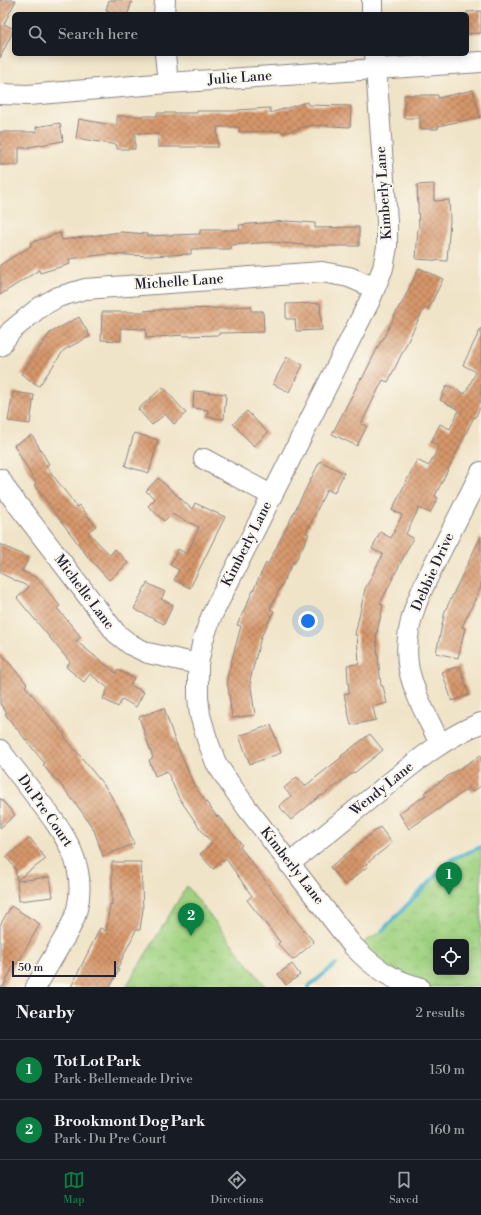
<!DOCTYPE html>
<meta charset="utf-8">
<style>
:root{--surface:#171b24;--page:#20242c;--text:#f1f3f6;--muted:#9ea1a6;--line:#363941;--accent:#0b8043}
body{margin:0;font-family:"Libre Bodoni",serif;background:var(--page);color:var(--text)}
.controls{position:absolute;right:12px;bottom:12px;display:grid;overflow:hidden;border-radius:6px;box-shadow:0 2px 10px #0003}
.controls button{width:36px;height:36px;display:grid;place-items:center;padding:0;border:0;border-bottom:1px solid var(--line);background:var(--surface);color:var(--text);font:20px sans-serif}
.scale{position:absolute;left:12px;bottom:10px;width:104px;box-sizing:border-box;padding-left:4px;border:2px solid #22223b;border-top:0;font-size:11px;line-height:14px;white-space:nowrap;color:#22223b;-webkit-text-stroke:3px #fbf7ec;paint-order:stroke}
.you{position:absolute;left:308px;top:621px;width:14px;height:14px;margin:-10px;border:3px solid #fff;border-radius:50%;background:#1a73e8;box-shadow:0 0 0 6px #1a73e833}
.badge{display:grid;place-items:center;width:26px;height:26px;border-radius:50%;background:var(--accent);color:#fff;font-size:13px;font-weight:700}
.pin{position:absolute;translate:-50% -33px;filter:drop-shadow(0 1px 2px #0008)}
.pin::after{content:'';position:absolute;top:21px;width:14px;height:12px;background:inherit;clip-path:polygon(0 0,100% 0,50% 100%)}
.list{margin:0;padding:0;list-style:none}
h2{display:flex;justify-content:space-between;align-items:center;height:52px;margin:0;padding:0 16px;font-size:17px}
h2 small{font-size:13px;font-weight:400;color:var(--muted)}
.list li{display:grid;grid-template-columns:26px 1fr auto;gap:12px;align-items:center;box-sizing:border-box;height:60px;padding:0 16px;border-top:1px solid var(--line)}
.list b{display:block;font-size:15px;white-space:nowrap}
.list p{margin:0;font-size:13px;white-space:nowrap;color:var(--muted)}
.list em{font-size:13px;font-style:normal;color:var(--muted)}
.icon{flex:none;width:22px;height:22px;fill:none;stroke:currentColor;stroke-width:2;stroke-linecap:round;stroke-linejoin:round}
.map{position:relative;flex:none;width:481px;height:987px;overflow:hidden}
.search{position:absolute;background:var(--surface);box-shadow:0 2px 10px #0003;left:12px;right:12px;top:12px;height:44px;display:flex;align-items:center;gap:10px;box-sizing:border-box;padding:0 14px;border-radius:6px;color:var(--muted);font-size:15px}
.sheet{height:172px;background:var(--surface)}
nav{display:flex;justify-content:space-around;align-items:center;box-sizing:border-box;height:56px;border-top:1px solid var(--line);background:var(--surface);font-size:11px;color:var(--muted)}
nav a{display:grid;justify-items:center;gap:2px}
nav .on{color:var(--accent)}
.map>svg:first-child{display:block}
.park{fill:url(#park-crowns);stroke:#617a5e;fill-rule:evenodd}
.lines{fill:none;stroke-linecap:round;stroke-linejoin:round}
.stream{stroke:#4bb0ca;stroke-width:4}
.building{fill:url(#building-cross-hatch)}
.minor-casing{stroke:#898382;stroke-width:22}
.minor{stroke:#fff;stroke-width:20}
.labels{text-anchor:middle;dominant-baseline:central;stroke-width:4;stroke-linejoin:round;paint-order:stroke}
.street-label{font-size:14px;fill:#22223b;stroke:#fbf7ec}
</style>
<div class="map">
<svg width="481" height="987" viewBox="0 0 481 987">
<defs>
<pattern id="park-crowns" width="20" height="18" patternUnits="userSpaceOnUse"><rect width="20" height="18" fill="#a0d281"/><path d="M2 6a3 3 0 1 1 6 0M12 15a3 3 0 1 1 6 0" fill="none" stroke="#8ab470"/></pattern>
<pattern id="building-cross-hatch" width="8" height="8" patternUnits="userSpaceOnUse"><rect width="8" height="8" fill="#d6966a"/><path d="M0 0l8 8M0 8l8-8" fill="none" stroke="#ad7a58"/></pattern>
</defs>
<rect width="100%" height="100%" fill="#fbf7ec"/>
<filter id="ink" filterUnits="userSpaceOnUse"><feTurbulence type="fractalNoise" baseFrequency=".025" numOctaves="2"/><feDisplacementMap in="SourceGraphic" scale="8" xChannelSelector="R" yChannelSelector="G"/><feConvolveMatrix kernelMatrix="1 2 1 2 8 2 1 2 1" color-interpolation-filters="sRGB"/></filter>
<filter id="wash" filterUnits="userSpaceOnUse"><feTurbulence type="fractalNoise" baseFrequency=".012" numOctaves="4" result="noise"/><feDisplacementMap in="SourceGraphic" scale="16" xChannelSelector="R" yChannelSelector="G"/><feGaussianBlur stdDeviation="0.9" result="paint"/><feColorMatrix in="noise" values="0 0 0 0 0 0 0 0 0 0 0 0 0 0 0 0 0 1.4 0 .05"/><feComposite in="paint" operator="in"/></filter>
<g filter="url(#wash)">
<rect width="100%" height="100%" fill="#f0e4c8"/>
<path class="park" d="M 481,847 L 481,987 L 419,987 L 355,948 L 382,931 L 452,859 ZM 436,942 L 466,942 L 466,972 L 436,972 Z
M 187,886 L 266,987 L 126,987 Z"/>
<g class="lines">
<path class="stream" d="M 382,931 L 452,859 L 481,847
M 308,987 L 336,964"/>
</g>
<g id="blocks">
<path class="building" d="M 0,0 L 16,0 L 4,24 L 14,29 L 0,58 Z
M 109,0 L 132,0 L 128,14 L 120,14 L 106,10 Z
M 481,11 L 481,33 L 467,34 L 467,12 Z
M 473,90 L 480,117 L 438,126 L 438,129 L 420,129 L 420,118 L 404,118 L 404,95 L 438,95 L 438,98 Z
M 307,102 L 308,105 L 351,106 L 350,127 L 311,125 L 283,133 L 282,131 L 239,132 L 239,127 L 217,127 L 218,147 L 158,147 L 158,134 L 135,133 L 135,149 L 117,149 L 117,145 L 76,138 L 79,119 L 117,126 L 117,116 L 157,116 L 157,113 L 197,113 L 197,111 L 238,111 L 238,110 L 270,108 L 270,113 Z
M 60,123 L 63,141 L 29,147 L 29,148 L 19,148 L 19,165 L 0,165 L 0,132 L 37,132 L 36,127 Z
M 434,184 L 434,201 L 449,200 L 450,220 L 447,261 L 416,259 L 418,228 L 419,228 L 417,185 Z
M 287,221 L 315,223 L 315,228 L 359,227 L 359,246 L 314,246 L 271,242 L 231,245 L 231,249 L 191,249 L 191,254 L 147,256 L 108,254 L 69,259 L 70,264 L 40,273 L 39,270 L 0,295 L 0,265 L 31,246 L 30,243 L 60,233 L 62,240 L 121,232 L 147,234 L 147,236 L 200,234 L 200,230 L 240,230 L 239,225 Z
M 419,268 L 443,279 L 428,310 L 424,308 L 388,382 L 383,380 L 361,424 L 367,426 L 357,446 L 332,434 L 361,378 L 362,379 L 381,341 L 382,341 L 400,305 L 401,305 Z
M 320,303 L 322,330 L 296,331 L 295,319 L 286,319 L 286,304 Z
M 251,306 L 251,311 L 263,311 L 264,332 L 219,333 L 219,335 L 183,336 L 183,335 L 146,338 L 146,329 L 121,328 L 121,341 L 101,340 L 102,312 L 144,312 L 144,311 L 171,309 L 231,308 L 231,307 Z
M 79,317 L 90,336 L 64,350 L 39,386 L 21,374 L 50,333 Z
M 481,328 L 481,406 L 475,418 L 474,417 L 435,496 L 438,498 L 430,513 L 419,508 L 406,534 L 413,538 L 380,604 L 383,605 L 376,636 L 381,686 L 383,686 L 387,703 L 373,707 L 376,720 L 351,725 L 344,694 L 349,693 L 347,665 L 359,664 L 357,635 L 355,635 L 365,589 L 383,554 L 372,549 L 380,532 L 391,538 L 402,515 L 392,510 L 417,460 L 429,466 L 439,446 L 431,442 L 440,424 L 450,429 L 459,410 L 440,400 L 447,385 L 465,394 L 476,372 L 463,365 Z
M 287,357 L 303,365 L 289,392 L 273,384 Z
M 163,387 L 186,413 L 174,424 L 165,414 L 152,425 L 138,409 Z
M 194,391 L 226,394 L 224,419 L 207,417 L 208,410 L 193,408 Z
M 13,392 L 34,395 L 30,424 L 8,421 Z
M 247,411 L 268,433 L 254,446 L 233,424 Z
M 134,433 L 158,440 L 149,473 L 125,466 Z
M 32,435 L 49,464 L 46,466 L 77,507 L 79,505 L 96,526 L 88,532 L 110,555 L 115,549 L 128,563 L 109,580 L 88,557 L 34,485 L 36,484 L 14,445 Z
M 320,461 L 344,473 L 334,493 L 327,489 L 306,533 L 309,534 L 295,562 L 293,562 L 270,609 L 274,611 L 261,637 L 250,680 L 255,715 L 232,718 L 227,678 L 241,626 L 237,625 L 266,563 L 268,564 Z
M 158,478 L 192,509 L 195,503 L 225,517 L 190,588 L 174,580 L 179,570 L 170,565 L 178,549 L 187,554 L 199,527 L 171,514 L 164,521 L 148,506 L 155,499 L 146,491 Z
M 481,536 L 481,587 L 462,627 L 465,628 L 458,658 L 436,653 L 445,611 Z
M 0,544 L 29,558 L 22,571 L 37,578 L 60,606 L 57,608 L 81,637 L 76,641 L 116,673 L 118,670 L 134,678 L 130,685 L 144,692 L 136,707 L 122,699 L 118,707 L 103,699 L 108,688 L 90,674 L 84,682 L 66,667 L 70,662 L 17,598 L 29,587 L 0,573 Z
M 147,583 L 165,592 L 161,599 L 173,605 L 164,624 L 134,609 Z
M 0,652 L 27,684 L 25,686 L 65,735 L 64,736 L 107,789 L 123,816 L 134,844 L 103,856 L 94,830 L 82,812 L 58,781 L 57,782 L 43,765 L 45,764 L 5,714 L 7,713 L 0,704 Z
M 460,666 L 469,695 L 452,701 L 442,672 Z
M 164,708 L 174,738 L 194,785 L 217,817 L 218,816 L 242,845 L 240,847 L 270,887 L 289,911 L 288,911 L 314,942 L 293,960 L 278,944 L 280,942 L 247,900 L 252,896 L 226,859 L 213,869 L 200,854 L 212,843 L 201,830 L 179,798 L 167,771 L 155,776 L 149,760 L 153,758 L 139,717 Z
M 271,725 L 281,753 L 250,764 L 239,736 Z
M 370,734 L 383,750 L 354,773 L 354,772 L 322,796 L 321,795 L 291,820 L 279,806 L 291,796 L 284,788 L 297,777 L 305,786 L 342,757 L 341,756 Z
M 481,755 L 481,786 L 472,792 L 469,788 L 409,829 L 399,813 L 426,795 L 424,793 L 451,774 Z
M 0,798 L 15,815 L 0,828 Z
M 380,827 L 392,843 L 366,864 L 368,866 L 345,885 L 330,867 Z
M 30,838 L 46,859 L 17,880 L 15,868 L 6,857 Z
M 112,862 L 141,862 L 143,909 L 140,930 L 136,930 L 117,969 L 119,970 L 110,987 L 71,987 L 100,928 L 106,931 L 110,904 L 112,905 Z
M 50,877 L 53,897 L 19,901 L 17,881 Z
M 11,906 L 40,924 L 17,964 L 15,963 L 3,987 L 0,987 L 0,925 Z
M 292,964 L 300,975 L 286,985 L 278,974 Z"/>
</g>
</g>
<g filter="url(#ink)">
<use href="#blocks" fill-opacity="0" stroke="#898382" stroke-width="1"/>
<g class="lines">
<defs>
<path id="minor" d="M 164,14 L 165,0
M 372,14 L 372,0
M 165,54 L 168,83
M 375,54 L 387,221 L 387,247 L 383,268 L 370,300 L 211,617 L 203,640 L 198,664 L 198,697 L 200,715 L 207,739 L 216,763 L 230,784 L 247,808 L 353,946 C 372,966 392,981 419,987
M 0,94 L 28,95 L 168,83 L 481,62
M 0,346 L 11,331 L 40,307 L 58,297 L 85,289 L 322,272 L 349,277 L 375,288
M 204,459 L 271,495
M 0,479 L 8,492 L 116,633 L 131,645 L 148,653 L 198,664
M 440,744 C 429,720 415,696 409,670 C 400,625 425,582 445,543 C 457,520 469,496 481,472
M 0,750 C 12,766 25,782 37,798 C 63,832 88,864 77,909 C 74,923 66,935 59,947 C 51,961 43,974 36,987
M 289,864 C 320,839 351,814 382,789 C 413,764 443,738 481,723"/>
</defs>
<use href="#minor" class="minor-casing"/>
<use href="#minor" class="minor"/>
</g>
</g>
<g class="labels">
<g class="street-label">
<text transform="translate(240 78) rotate(-4)">Julie Lane</text>
<text transform="translate(384 193) rotate(-94)">Kimberly Lane</text>
<text transform="translate(179 282) rotate(-4)">Michelle Lane</text>
<text transform="translate(247 544) rotate(-63)">Kimberly Lane</text>
<text transform="translate(433 572) rotate(-66)">Debbie Drive</text>
<text transform="translate(84 592) rotate(53)">Michelle Lane</text>
<text transform="translate(382 789) rotate(-39)">Wendy Lane</text>
<text transform="translate(45 811) rotate(55)">Du Pre Court</text>
<text transform="translate(292 866) rotate(52)">Kimberly Lane</text>
</g>
</g>
</svg>
<div class="controls">
<button><svg class="icon" aria-label="locate" viewBox="0 0 24 24"><circle cx="12" cy="12" r="6"/><path d="M12 2v4M12 18v4M2 12h4M18 12h4"/></svg></button>
</div>
<div class="scale">50 m</div>
<div class="you"></div>
<div class="pin badge" style="left:449px;top:895px">1</div>
<div class="pin badge" style="left:191px;top:936px">2</div>
<div class="search"><svg class="icon" aria-label="search" viewBox="0 0 24 24"><circle cx="10" cy="10" r="6"/><path d="M15 15l6 6"/></svg>Search here</div>
</div>
<section class="sheet">
<h2>Nearby<small>2 results</small></h2>
<ul class="list">
<li><span class="badge">1</span><div><b>Tot Lot Park</b><p>Park · Bellemeade Drive</p></div><em>150 m</em></li>
<li><span class="badge">2</span><div><b>Brookmont Dog Park</b><p>Park · Du Pre Court</p></div><em>160 m</em></li>
</ul>
</section>
<nav>
<a class="on"><svg class="icon" aria-label="map" viewBox="0 0 24 24"><path d="M3 6l6-2 6 2 6-2v14l-6 2-6-2-6 2zM9 4v14M15 6v14"/></svg>Map</a>
<a><svg class="icon" aria-label="directions" viewBox="0 0 24 24"><path d="M12 3l9 9-9 9-9-9zM9 14v-3h6M13 9l2 2-2 2"/></svg>Directions</a>
<a><svg class="icon" aria-label="saved" viewBox="0 0 24 24"><path d="M7 4h10v16l-5-4-5 4z"/></svg>Saved</a>
</nav>
